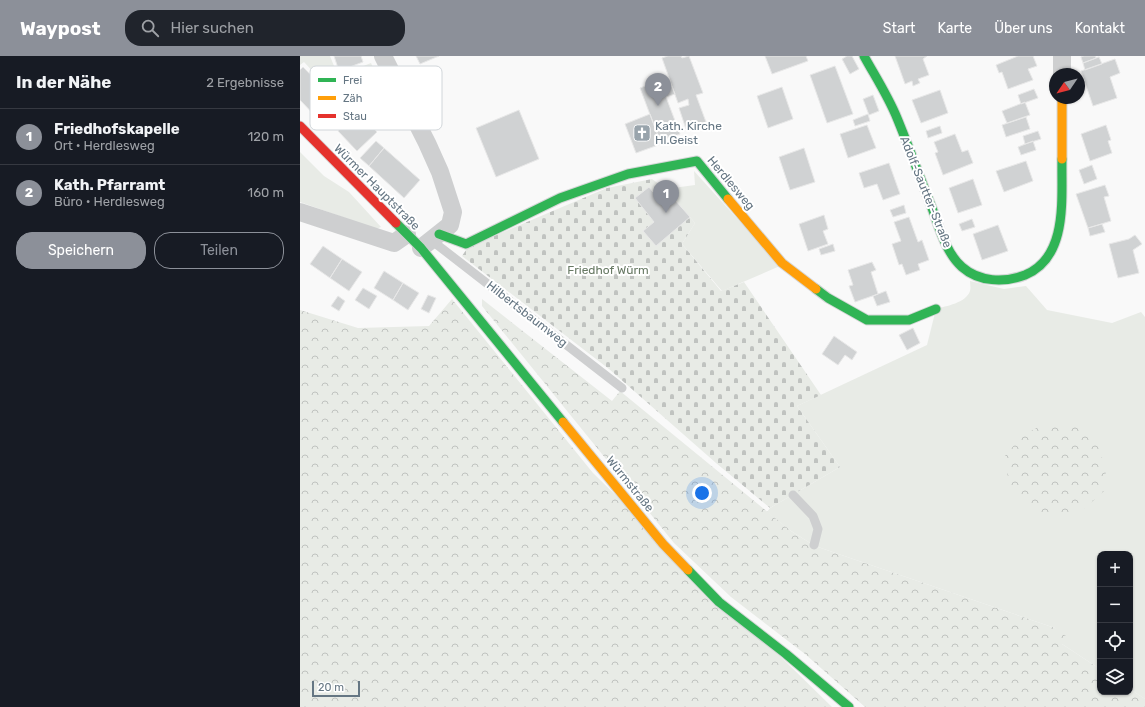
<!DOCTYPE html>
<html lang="de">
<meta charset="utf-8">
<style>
:root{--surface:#171b24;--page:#20242c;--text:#f1f3f6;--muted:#9ea1a6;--line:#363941;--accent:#8c9099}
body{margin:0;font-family:Rubik,sans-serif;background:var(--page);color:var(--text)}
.controls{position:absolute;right:12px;bottom:12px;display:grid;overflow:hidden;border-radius:8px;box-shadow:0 1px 3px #0004}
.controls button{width:36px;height:36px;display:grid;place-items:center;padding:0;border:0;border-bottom:1px solid var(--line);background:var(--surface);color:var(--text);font:20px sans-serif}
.compass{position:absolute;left:749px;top:12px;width:36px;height:36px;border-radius:50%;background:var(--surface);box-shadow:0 1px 3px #0004;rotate:235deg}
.scale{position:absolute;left:12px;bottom:10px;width:48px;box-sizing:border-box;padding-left:4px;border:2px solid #657683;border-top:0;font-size:11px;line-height:14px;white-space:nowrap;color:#657683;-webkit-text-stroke:3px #fff;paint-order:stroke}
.you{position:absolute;left:402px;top:437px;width:14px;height:14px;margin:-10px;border:3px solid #fff;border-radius:50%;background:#1a73e8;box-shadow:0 0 0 6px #1a73e833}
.badge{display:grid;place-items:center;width:26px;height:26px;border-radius:50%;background:var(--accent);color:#fff;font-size:13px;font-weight:700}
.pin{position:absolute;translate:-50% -33px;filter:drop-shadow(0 1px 2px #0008)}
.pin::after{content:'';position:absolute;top:21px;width:14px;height:12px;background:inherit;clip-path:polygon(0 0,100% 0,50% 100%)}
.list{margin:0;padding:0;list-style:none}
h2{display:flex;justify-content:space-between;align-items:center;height:52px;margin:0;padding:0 16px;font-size:17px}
h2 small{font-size:13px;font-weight:400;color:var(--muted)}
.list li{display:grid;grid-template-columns:26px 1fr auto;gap:12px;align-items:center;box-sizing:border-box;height:56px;padding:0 16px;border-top:1px solid var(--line)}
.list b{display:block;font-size:15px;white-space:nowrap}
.list p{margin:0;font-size:13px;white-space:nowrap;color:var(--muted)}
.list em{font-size:13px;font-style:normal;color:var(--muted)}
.actions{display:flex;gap:8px;padding:12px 16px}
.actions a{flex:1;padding:9px 0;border:1px solid var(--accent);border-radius:16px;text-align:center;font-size:14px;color:var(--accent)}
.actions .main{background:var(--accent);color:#fff}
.icon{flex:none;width:22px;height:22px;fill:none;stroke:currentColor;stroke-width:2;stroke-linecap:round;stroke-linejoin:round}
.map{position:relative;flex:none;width:845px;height:651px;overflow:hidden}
header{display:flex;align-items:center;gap:24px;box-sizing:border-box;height:56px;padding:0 20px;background:var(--accent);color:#fff}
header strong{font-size:19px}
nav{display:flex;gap:22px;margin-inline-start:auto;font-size:14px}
.search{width:280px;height:36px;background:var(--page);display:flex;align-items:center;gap:10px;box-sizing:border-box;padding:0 14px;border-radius:16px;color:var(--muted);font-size:15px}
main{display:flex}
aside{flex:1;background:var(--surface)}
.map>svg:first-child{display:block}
.green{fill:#e8ebe6}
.forest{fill:url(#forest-crowns)}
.cemetery{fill:url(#cemetery-stones)}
.building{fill:#d0d2d3;stroke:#e8e8e8}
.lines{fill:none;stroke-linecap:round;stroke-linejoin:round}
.fast-casing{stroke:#d5d6d7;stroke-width:11}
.slow-casing{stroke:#d5d6d7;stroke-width:11}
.jam-casing{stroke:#d5d6d7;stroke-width:11}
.lane{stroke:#cecfd0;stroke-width:9}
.street{stroke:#cecfd0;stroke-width:18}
.fast{stroke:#30b455;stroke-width:9}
.slow{stroke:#ff9f0a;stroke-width:9}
.jam{stroke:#e5322d;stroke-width:9}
.labels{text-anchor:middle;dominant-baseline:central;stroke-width:4;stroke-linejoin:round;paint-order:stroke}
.poi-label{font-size:12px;fill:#657683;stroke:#fff;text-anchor:start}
.street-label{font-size:12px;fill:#657683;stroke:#fff}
.park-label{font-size:12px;fill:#687a64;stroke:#fff}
.key{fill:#fff;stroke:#d1d6da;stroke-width:1}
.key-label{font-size:11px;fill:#657683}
</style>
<header>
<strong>Waypost</strong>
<div class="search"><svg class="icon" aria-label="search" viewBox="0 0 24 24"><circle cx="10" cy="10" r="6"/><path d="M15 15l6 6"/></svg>Hier suchen</div>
<nav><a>Start</a><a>Karte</a><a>Über uns</a><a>Kontakt</a></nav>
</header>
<main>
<aside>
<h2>In der Nähe<small>2 Ergebnisse</small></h2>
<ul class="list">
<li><span class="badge">1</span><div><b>Friedhofskapelle</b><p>Ort · Herdlesweg</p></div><em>120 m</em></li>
<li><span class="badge">2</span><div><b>Kath. Pfarramt</b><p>Büro · Herdlesweg</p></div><em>160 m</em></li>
</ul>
<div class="actions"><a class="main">Speichern</a><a>Teilen</a></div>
</aside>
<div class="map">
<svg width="845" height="651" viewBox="0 0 845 651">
<defs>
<pattern id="forest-crowns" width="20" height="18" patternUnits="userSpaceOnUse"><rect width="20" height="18" fill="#e8ebe6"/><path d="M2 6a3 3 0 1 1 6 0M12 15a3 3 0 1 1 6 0" fill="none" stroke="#c0c3c0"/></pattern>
<pattern id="cemetery-stones" width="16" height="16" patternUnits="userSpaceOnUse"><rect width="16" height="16" fill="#e8ebe6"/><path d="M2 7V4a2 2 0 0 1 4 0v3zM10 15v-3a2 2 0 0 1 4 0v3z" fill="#c0c3c0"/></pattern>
</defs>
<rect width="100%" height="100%" fill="#f9f9f9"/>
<path class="green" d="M 0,0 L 30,0 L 38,20 L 71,7 L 74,14 L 43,31 L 59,49 L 33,74 L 25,66 L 43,48 L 4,6 L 0,9 Z
M 0,96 L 24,120 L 49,136 L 81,171 L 76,173 L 0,146 Z
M 394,115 L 480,210 L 422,235 L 382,188 L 395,167 L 366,133 L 395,129 Z
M 670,225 L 704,233 L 726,230 L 747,254 L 812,267 L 841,256 L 845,261 L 845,643 L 830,633 L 830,498 L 800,498 L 800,613 L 762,588 L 755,572 L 515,490 L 491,475 L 467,456 L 470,452 L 540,411 L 497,350 L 627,289 L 636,253 C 646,250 666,247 670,235 C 671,232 670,228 670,225 Z"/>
<path class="forest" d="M 152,243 L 293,417 L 532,651 L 0,651 L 0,254 L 58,272 L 129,270 Z
M 182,243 L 312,345 L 320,335 L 491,475 L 515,490 L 755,572 L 766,580 L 762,588 L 800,613 L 800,636 L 830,636 L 830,633 L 845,643 L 845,651 L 565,651 L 505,598 L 431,541 L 374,487 L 182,250 Z
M 748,366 L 776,369 L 797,386 L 806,414 L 804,435 L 785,452 L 761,460 L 735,455 L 712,436 L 703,402 L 723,379 Z"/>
<path class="cemetery" d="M 352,123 L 366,133 L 395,167 L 382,188 L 421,235 L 444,226 L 521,339 L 497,350 L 540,411 L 470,452 L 416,407 L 309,313 L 162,200 L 168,191 L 307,132 Z"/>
<path class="building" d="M 34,0 L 61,0 L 63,6 L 39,15 Z
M 116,0 L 139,0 L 120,8 Z
M 368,0 L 381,0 L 382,2 L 389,0 L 403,37 L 396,39 L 406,66 L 386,73 L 379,52 L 389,49 L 388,43 L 378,47 L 362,2 Z
M 465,0 L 506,0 L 508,5 L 472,18 Z
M 547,0 L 552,0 L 559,13 L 550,18 L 542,3 Z
M 595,0 L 627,0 L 623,3 L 629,19 L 618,23 L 620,27 L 613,30 L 612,25 L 605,28 Z
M 718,0 L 733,0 L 737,10 L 728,13 L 733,24 L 708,33 L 702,16 L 699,17 L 696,9 Z
M 784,0 L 795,0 L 796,2 L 783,7 L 781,1 Z
M 799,1 L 802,8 L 785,14 L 783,7 Z
M 815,3 L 820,17 L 810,21 L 817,42 L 793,50 L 781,15 Z
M 535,10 L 553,58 L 527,67 L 510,19 Z
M 3,11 L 38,47 L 20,65 L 0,44 L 0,14 Z
M 364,23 L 366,28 L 370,26 L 375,38 L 366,41 L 380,78 L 360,85 L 340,32 Z
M 482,31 L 493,63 L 468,72 L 457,40 Z
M 734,33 L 738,42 L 721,48 L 718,39 Z
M 640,34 L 648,57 L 621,67 L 612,44 Z
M 573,39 L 579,55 L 569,59 L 563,43 Z
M 725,46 L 730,59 L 707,67 L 702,55 Z
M 219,54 L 239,103 L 196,121 L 176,72 Z
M 57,56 L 77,76 L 57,95 L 38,75 Z
M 350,58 L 361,88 L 336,97 L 325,68 Z
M 568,58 L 570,65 L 555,70 L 553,64 Z
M 726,61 L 730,73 L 706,81 L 702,69 Z
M 567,69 L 576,92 L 548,102 L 540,78 Z
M 806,69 L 811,84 L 808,85 L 812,97 L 790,105 L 781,78 Z
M 640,70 L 642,77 L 628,82 L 626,75 Z
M 738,75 L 741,83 L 725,88 L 723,80 Z
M 655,78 L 662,96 L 668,94 L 673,107 L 643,119 L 635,97 L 638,96 L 634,86 Z
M 76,85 L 84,92 L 69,110 L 60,102 Z
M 733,85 L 736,94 L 721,99 L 718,91 Z
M 84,92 L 120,124 L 104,142 L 69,110 Z
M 504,92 L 515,126 L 490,134 L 479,101 Z
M 726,105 L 733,125 L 704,136 L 696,115 Z
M 589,107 L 600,138 L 583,144 L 577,128 L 564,132 L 559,117 Z
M 792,109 L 797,123 L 784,128 L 779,114 Z
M 673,123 L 682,149 L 658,157 L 649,132 Z
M 805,129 L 809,140 L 804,141 L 811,165 L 788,172 L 776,138 Z
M 349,131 L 366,152 L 375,144 L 390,161 L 356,190 L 343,175 L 354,166 L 335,142 Z
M 604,149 L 606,157 L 593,161 L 590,154 Z
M 524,159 L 528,173 L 523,175 L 528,188 L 508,195 L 499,168 Z
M 609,161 L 618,186 L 622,184 L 629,204 L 618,208 L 620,214 L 606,219 L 602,208 L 599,209 L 592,188 L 601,185 L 594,166 Z
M 672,163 L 675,171 L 662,175 L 659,168 Z
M 802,168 L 805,176 L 790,180 L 788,172 Z
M 698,169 L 708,195 L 682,204 L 673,178 Z
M 835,179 L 842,188 L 833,194 L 839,217 L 818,222 L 809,188 L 829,183 Z
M 533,188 L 535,195 L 521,199 L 519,193 Z
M 23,190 L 42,203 L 30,222 L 10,208 Z
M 42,203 L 62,216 L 49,235 L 30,222 Z
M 572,206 L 576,214 L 571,216 L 578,238 L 555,246 L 549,230 L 553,229 L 548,214 Z
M 84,215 L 103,227 L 93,244 L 74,232 Z
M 103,227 L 119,237 L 108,254 L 93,244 Z
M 63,232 L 77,240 L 69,253 L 55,244 Z
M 586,235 L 590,246 L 577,250 L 573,240 Z
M 128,239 L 136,242 L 129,257 L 121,253 Z
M 38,240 L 45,245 L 39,255 L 31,250 Z
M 613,272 L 620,287 L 607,294 L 599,279 Z
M 534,280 L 557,296 L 552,304 L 545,299 L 538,309 L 522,298 Z"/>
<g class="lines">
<defs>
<path id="fast" d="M 564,0 C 575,20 588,40 597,62 C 609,91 620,122 632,152 C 639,171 646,197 662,211 C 679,226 704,227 725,219 C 769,201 761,141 762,103
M 96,167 L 121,192 L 263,366
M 139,178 L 166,188 L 260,142 L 328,118 L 397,105 L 428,143
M 516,233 L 528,242 L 567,264 L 609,264 L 636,253
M 388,514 L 419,546 L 486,598 L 549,651"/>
<path id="slow" d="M 762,103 L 762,42
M 428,143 L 482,207 L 516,233
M 263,366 L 363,488 L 388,514"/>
<path id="jam" d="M 0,70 L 96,167"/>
</defs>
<use href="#fast" class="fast-casing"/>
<use href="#slow" class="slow-casing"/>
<use href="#jam" class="jam-casing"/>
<path class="lane" d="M 131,184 L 322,332
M 493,439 L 513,460 L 518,473 L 514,489"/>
<path class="street" d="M 83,0 L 127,87 L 140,116 L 153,156 L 150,169 L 121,192
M 762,18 L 762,0
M 0,156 L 94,187 L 107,178"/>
<use href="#fast" class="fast"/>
<use href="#slow" class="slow"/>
<use href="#jam" class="jam"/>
</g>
<defs>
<symbol id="church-square" viewBox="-11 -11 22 22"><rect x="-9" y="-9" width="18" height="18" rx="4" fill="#99a4ac" stroke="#fff"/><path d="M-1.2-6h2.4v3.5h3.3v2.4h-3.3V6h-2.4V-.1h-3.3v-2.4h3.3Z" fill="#fff"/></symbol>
</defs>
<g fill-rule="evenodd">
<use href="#church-square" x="332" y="67" width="20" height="20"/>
</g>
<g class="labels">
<g class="poi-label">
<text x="355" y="70">Kath. Kirche<tspan x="355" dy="14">Hl.Geist</tspan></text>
</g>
<g class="street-label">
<text transform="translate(431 127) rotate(50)">Herdlesweg</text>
<text transform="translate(77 131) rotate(45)">Würmer Hauptstraße</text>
<text transform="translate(626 136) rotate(68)">Adolf-Sautter-Straße</text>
<text transform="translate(227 258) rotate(38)">Hilbertsbaumweg</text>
<text transform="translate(330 428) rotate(51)">Würmstraße</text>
</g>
<g class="park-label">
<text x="308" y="214">Friedhof Würm</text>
</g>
</g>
<rect x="10" y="10" width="132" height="64" rx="6" class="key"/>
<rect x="18" y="22" width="18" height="4" fill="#30b455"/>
<rect x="18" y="40" width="18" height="4" fill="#ff9f0a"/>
<rect x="18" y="58" width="18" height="4" fill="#e5322d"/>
<g class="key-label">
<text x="43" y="28">Frei</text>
<text x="43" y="46">Zäh</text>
<text x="43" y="64">Stau</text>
</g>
</svg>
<div class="controls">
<button>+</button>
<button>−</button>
<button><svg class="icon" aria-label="locate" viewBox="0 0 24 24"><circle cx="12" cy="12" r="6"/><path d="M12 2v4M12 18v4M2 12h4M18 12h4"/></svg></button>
<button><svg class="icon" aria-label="layers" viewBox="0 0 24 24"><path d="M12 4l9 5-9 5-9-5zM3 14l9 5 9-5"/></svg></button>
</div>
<svg class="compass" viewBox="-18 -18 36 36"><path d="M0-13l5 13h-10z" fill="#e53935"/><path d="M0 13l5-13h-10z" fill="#9ea1a6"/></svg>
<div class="scale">20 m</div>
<div class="you"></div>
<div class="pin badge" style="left:366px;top:157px">1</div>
<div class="pin badge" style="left:358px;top:50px">2</div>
</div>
</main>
